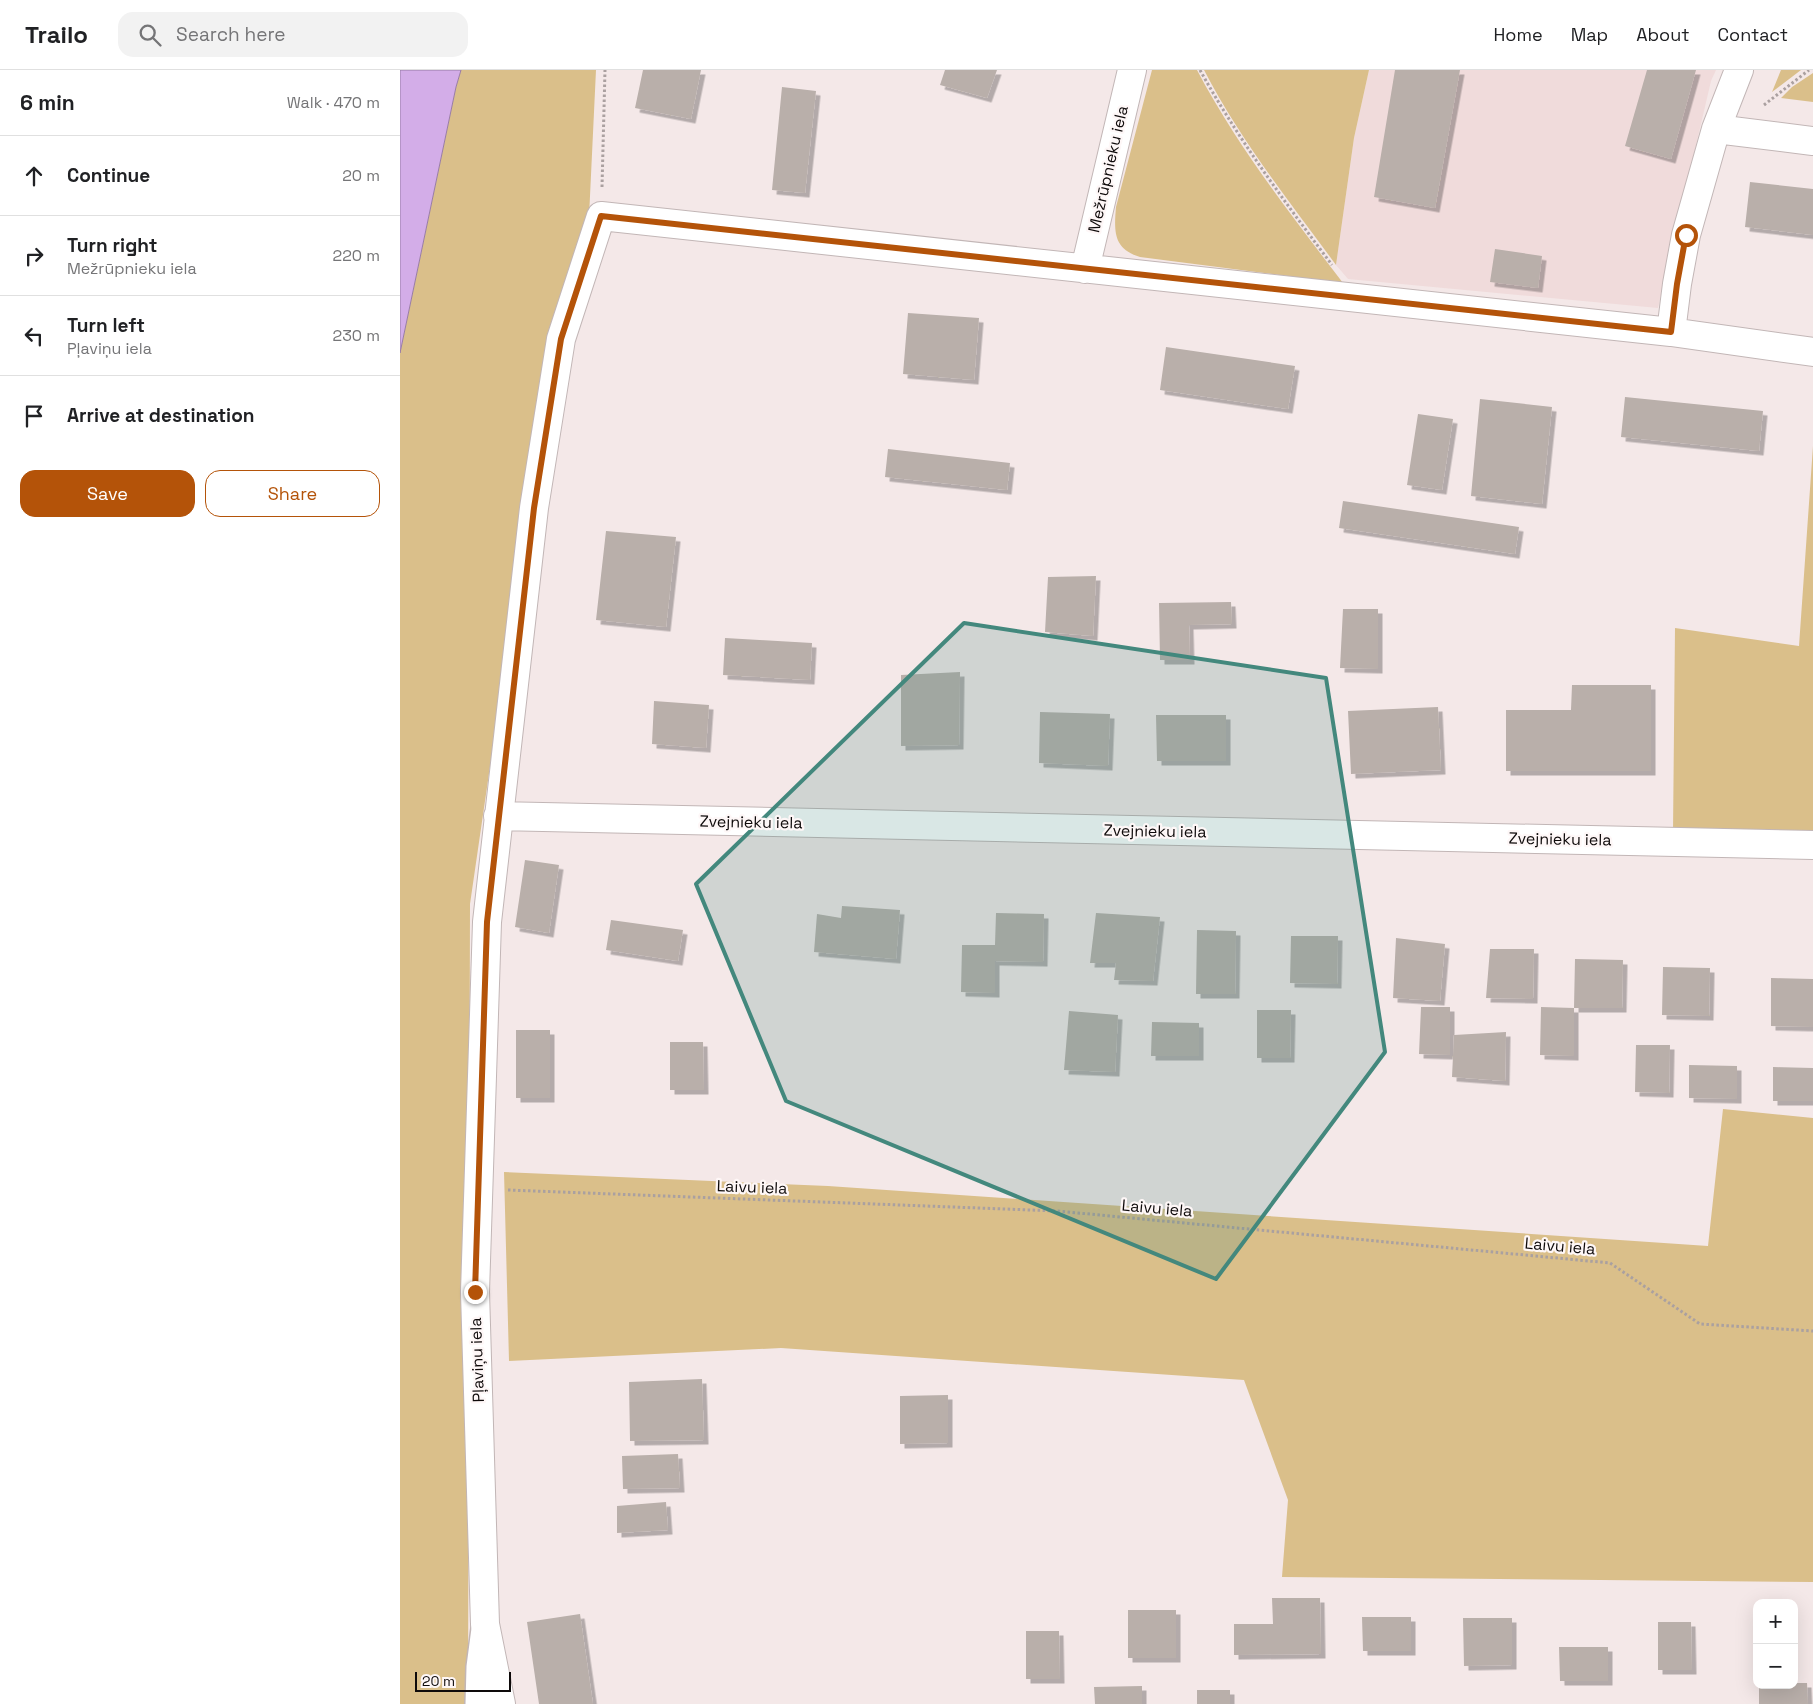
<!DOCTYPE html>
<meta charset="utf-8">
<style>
:root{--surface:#fff;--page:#f2f2f2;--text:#202124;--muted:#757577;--line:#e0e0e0;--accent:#b45309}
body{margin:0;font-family:"Space Grotesk",sans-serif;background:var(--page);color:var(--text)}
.controls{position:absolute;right:15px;bottom:15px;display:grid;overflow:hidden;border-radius:10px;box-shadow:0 5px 20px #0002}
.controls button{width:45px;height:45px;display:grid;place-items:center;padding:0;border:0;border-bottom:1px solid var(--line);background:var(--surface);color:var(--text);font:25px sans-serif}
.scale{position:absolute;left:15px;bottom:12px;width:96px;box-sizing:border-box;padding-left:5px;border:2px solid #0e0a0a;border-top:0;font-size:14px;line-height:18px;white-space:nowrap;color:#0e0a0a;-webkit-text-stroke:4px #fef7f7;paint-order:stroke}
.stop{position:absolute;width:15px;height:15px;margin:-11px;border:4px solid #b45309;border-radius:50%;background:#fff}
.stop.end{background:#b45309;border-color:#fff;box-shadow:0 1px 5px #0008}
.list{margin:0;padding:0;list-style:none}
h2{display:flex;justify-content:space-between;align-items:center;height:65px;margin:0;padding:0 20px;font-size:21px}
h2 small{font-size:16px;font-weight:400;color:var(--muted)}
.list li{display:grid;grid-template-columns:32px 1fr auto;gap:15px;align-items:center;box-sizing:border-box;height:80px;padding:0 20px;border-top:1px solid var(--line)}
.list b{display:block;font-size:19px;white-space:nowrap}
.list p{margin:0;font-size:16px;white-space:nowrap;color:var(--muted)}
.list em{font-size:16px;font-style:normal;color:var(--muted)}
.actions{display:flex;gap:10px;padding:15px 20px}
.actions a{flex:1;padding:11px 0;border:1px solid var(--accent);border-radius:15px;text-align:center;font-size:18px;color:var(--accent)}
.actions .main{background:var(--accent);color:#fff}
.icon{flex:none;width:28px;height:28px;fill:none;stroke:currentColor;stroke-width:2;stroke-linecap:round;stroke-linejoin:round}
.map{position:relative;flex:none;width:1413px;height:1634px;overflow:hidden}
header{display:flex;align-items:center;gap:30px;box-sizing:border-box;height:70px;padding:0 25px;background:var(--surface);border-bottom:1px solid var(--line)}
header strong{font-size:24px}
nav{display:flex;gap:28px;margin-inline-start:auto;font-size:18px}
.search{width:350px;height:45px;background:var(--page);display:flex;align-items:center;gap:12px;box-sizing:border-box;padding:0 18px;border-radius:15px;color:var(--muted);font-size:19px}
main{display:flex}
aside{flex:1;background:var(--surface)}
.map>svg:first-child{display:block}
.built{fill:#f0dbdb}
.green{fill:#dabf8a}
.water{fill:#d3ade8;stroke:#987ca5}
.building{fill:#b9afaa;filter:url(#shadow)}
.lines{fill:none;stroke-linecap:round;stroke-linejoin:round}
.pedestrian-casing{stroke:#c2b6b6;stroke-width:28}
.minor-casing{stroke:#c2b6b6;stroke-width:30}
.path{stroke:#aaa0a0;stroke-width:3;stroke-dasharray:2.5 2.5;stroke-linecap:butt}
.pedestrian{stroke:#fff;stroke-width:25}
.minor{stroke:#fff;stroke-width:28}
.route{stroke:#b45309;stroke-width:6}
.marked{fill:#43887d;fill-opacity:0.2;stroke:#43887d;stroke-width:4;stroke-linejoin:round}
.labels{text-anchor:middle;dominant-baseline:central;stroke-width:4.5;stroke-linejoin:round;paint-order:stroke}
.street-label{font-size:16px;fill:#0e0a0a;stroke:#fef7f7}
</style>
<header>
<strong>Trailo</strong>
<div class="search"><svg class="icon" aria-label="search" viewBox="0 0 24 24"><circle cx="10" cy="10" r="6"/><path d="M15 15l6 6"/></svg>Search here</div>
<nav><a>Home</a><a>Map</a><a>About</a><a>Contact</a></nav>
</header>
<main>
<aside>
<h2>6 min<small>Walk · 470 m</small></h2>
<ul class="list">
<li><svg class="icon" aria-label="ahead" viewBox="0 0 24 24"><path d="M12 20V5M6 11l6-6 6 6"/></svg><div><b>Continue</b></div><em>20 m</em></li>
<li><svg class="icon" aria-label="right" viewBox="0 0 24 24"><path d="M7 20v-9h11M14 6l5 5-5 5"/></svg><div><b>Turn right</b><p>Mežrūpnieku iela</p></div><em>220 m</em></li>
<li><svg class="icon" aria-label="left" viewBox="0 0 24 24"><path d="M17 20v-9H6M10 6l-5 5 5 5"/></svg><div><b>Turn left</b><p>Pļaviņu iela</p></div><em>230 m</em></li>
<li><svg class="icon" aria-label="arrive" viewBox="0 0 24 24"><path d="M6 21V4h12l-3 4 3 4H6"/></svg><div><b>Arrive at destination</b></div></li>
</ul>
<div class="actions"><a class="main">Save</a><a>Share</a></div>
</aside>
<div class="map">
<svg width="1413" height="1634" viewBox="0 0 1413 1634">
<defs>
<filter id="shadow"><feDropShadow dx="4.5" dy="4.5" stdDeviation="0" flood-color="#0004"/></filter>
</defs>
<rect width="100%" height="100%" fill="#f4e8e8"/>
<path class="built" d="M 969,0 L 1316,0 L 1311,11 L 1258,238 L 948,209 L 936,195 L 954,68 Z"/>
<path class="green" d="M 61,0 L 196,0 L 189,147 L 101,621 L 70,834 L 68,1634 L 0,1634 L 0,283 L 56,17 Z
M 752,0 L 797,0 C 837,76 891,145 943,213 L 740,187 C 713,179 714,161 716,137 Z
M 804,0 L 969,0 L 954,68 L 936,195 C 890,132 840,70 804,0 Z
M 1381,0 L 1401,0 L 1372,22 Z
M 1413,3 L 1413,32 L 1381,28 L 1392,17 Z
M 1413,376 L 1413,761 L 1273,762 L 1275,558 L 1399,576 Z
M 1323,1039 L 1413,1048 L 1413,1512 L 882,1507 L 888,1430 L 844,1310 L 381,1278 L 109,1291 L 104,1102 L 428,1116 L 1308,1176 Z"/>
<path class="water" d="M 0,0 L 61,0 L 56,17 L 0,283 Z"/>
<path class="building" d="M 243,0 L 301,0 L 291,49 L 235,38 Z
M 545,0 L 597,0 L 587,28 L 540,15 Z
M 995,0 L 1060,0 L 1035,138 L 974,127 Z
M 1247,0 L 1296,0 L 1271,89 L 1225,76 Z
M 382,17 L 416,21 L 405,123 L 372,120 Z
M 1350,112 L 1413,119 L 1413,165 L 1345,157 Z
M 1095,179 L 1142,186 L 1138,218 L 1090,212 Z
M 508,243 L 579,248 L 574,310 L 503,304 Z
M 766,277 L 895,296 L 888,339 L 760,320 Z
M 1225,327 L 1363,341 L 1359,381 L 1221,367 Z
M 1080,329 L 1152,337 L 1142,434 L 1071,426 Z
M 1018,344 L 1053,349 L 1042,420 L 1007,415 Z
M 488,379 L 610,393 L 607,420 L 485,407 Z
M 943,431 L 1119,457 L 1115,484 L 939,458 Z
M 206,461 L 276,467 L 266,557 L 196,550 Z
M 696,506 L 693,566 L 645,562 L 648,507 Z
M 831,532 L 832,554 L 789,555 L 790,590 L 760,590 L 759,533 Z
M 943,539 L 978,539 L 978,599 L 940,598 Z
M 325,568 L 412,573 L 410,610 L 323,605 Z
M 560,602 L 559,675 L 501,676 L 501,605 Z
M 1172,615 L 1251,615 L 1251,701 L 1106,701 L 1106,640 L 1171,640 Z
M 254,631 L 309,635 L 306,678 L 252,674 Z
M 1038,637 L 1041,700 L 951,704 L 948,641 Z
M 640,642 L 710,644 L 708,696 L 639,693 Z
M 756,645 L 826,645 L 826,691 L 757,691 Z
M 125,790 L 159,795 L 149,863 L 115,857 Z
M 442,836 L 500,840 L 496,889 L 414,882 L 417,844 L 441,848 Z
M 596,843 L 644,844 L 643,892 L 595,891 L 595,923 L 561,922 L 562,875 L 595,875 Z
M 696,843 L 760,847 L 753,911 L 714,910 L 716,893 L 690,893 Z
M 211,850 L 283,860 L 278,891 L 206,880 Z
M 797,860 L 836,861 L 835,924 L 796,924 Z
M 891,866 L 938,866 L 937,914 L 890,913 Z
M 996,868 L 1045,874 L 1040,931 L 993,928 Z
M 1090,879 L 1134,879 L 1133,929 L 1086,928 Z
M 1175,889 L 1223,890 L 1222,938 L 1174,938 L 1174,986 L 1140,985 L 1141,937 L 1174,938 Z
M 1263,897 L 1310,898 L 1309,946 L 1262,945 Z
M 1371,908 L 1413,909 L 1413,957 L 1371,956 Z
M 1021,937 L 1050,937 L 1050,985 L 1019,984 Z
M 857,940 L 891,940 L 890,988 L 857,988 Z
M 669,941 L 718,945 L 715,1002 L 664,1000 Z
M 752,952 L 799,953 L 799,986 L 751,986 Z
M 116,960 L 150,960 L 150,1028 L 116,1028 Z
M 1106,962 L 1105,1011 L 1052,1007 L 1054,965 Z
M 270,972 L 303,972 L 304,1020 L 270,1020 Z
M 1236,975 L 1270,975 L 1269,1023 L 1235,1022 Z
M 1289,995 L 1337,996 L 1337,1029 L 1289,1028 Z
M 1373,997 L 1413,998 L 1413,1031 L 1373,1031 Z
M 302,1309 L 304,1370 L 230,1371 L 229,1312 Z
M 548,1325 L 548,1373 L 500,1374 L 500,1326 Z
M 278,1384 L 280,1418 L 223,1419 L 222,1386 Z
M 266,1432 L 268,1460 L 217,1463 L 217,1436 Z
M 872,1528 L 920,1528 L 921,1584 L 834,1585 L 834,1554 L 873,1554 Z
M 728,1540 L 776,1540 L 776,1588 L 728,1588 Z
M 180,1544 L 193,1634 L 139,1634 L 127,1552 Z
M 962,1547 L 1011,1547 L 1011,1581 L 963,1581 Z
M 1063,1548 L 1112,1548 L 1112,1595 L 1064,1596 Z
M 1258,1552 L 1291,1552 L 1292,1600 L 1258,1600 Z
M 626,1561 L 659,1561 L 660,1609 L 626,1609 Z
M 1159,1577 L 1208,1577 L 1208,1611 L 1160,1611 Z
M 1394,1613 L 1407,1613 L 1408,1634 L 1359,1634 L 1359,1615 L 1394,1615 Z
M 742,1616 L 742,1634 L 695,1634 L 694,1617 Z
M 797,1620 L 830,1620 L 830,1634 L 797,1634 Z"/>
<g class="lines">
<defs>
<path id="pedestrian" d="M 78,1634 L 79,1597 L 84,1559"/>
<path id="minor" d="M 1316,59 L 1413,71
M 685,199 L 732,0
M 1271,262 L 1277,214 L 1286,165 L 1316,59 L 1339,0
M 98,746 L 1413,775
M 101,1634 L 85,1554 L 75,1222 L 87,852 L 134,438 L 161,269 L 201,146 L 1271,262 L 1413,282"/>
</defs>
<use href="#pedestrian" class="pedestrian-casing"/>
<use href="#minor" class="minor-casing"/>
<path class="path" d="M 800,0 C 838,69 885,132 932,195
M 1364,35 L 1409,0
M 202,117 L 205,0
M 108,1120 L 657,1141 L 1210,1193 L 1300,1254 L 1413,1261"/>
<use href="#pedestrian" class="pedestrian"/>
<use href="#minor" class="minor"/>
</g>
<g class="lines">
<path class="route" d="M 75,1222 L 87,852 L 134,438 L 161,269 L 201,146 L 1271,262 L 1277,214 L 1286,165"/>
</g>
<path class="marked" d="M 564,553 L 926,608 L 985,982 L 816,1209 L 386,1031 L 296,814 Z"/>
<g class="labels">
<g class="street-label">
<text transform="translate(708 99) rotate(-77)">Mežrūpnieku iela</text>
<text transform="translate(351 752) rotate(1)">Zvejnieku iela</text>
<text transform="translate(755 761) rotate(1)">Zvejnieku iela</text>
<text transform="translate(1160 769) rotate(1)">Zvejnieku iela</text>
<text transform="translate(352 1117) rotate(2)">Laivu iela</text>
<text transform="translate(757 1138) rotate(5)">Laivu iela</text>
<text transform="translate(1160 1176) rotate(5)">Laivu iela</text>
<text transform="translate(77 1290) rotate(-92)">Pļaviņu iela</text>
</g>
</g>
</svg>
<div class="controls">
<button>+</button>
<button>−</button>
</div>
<div class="scale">20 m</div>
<div class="stop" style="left:1286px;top:165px"></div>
<div class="stop end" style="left:75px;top:1222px"></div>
</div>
</main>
